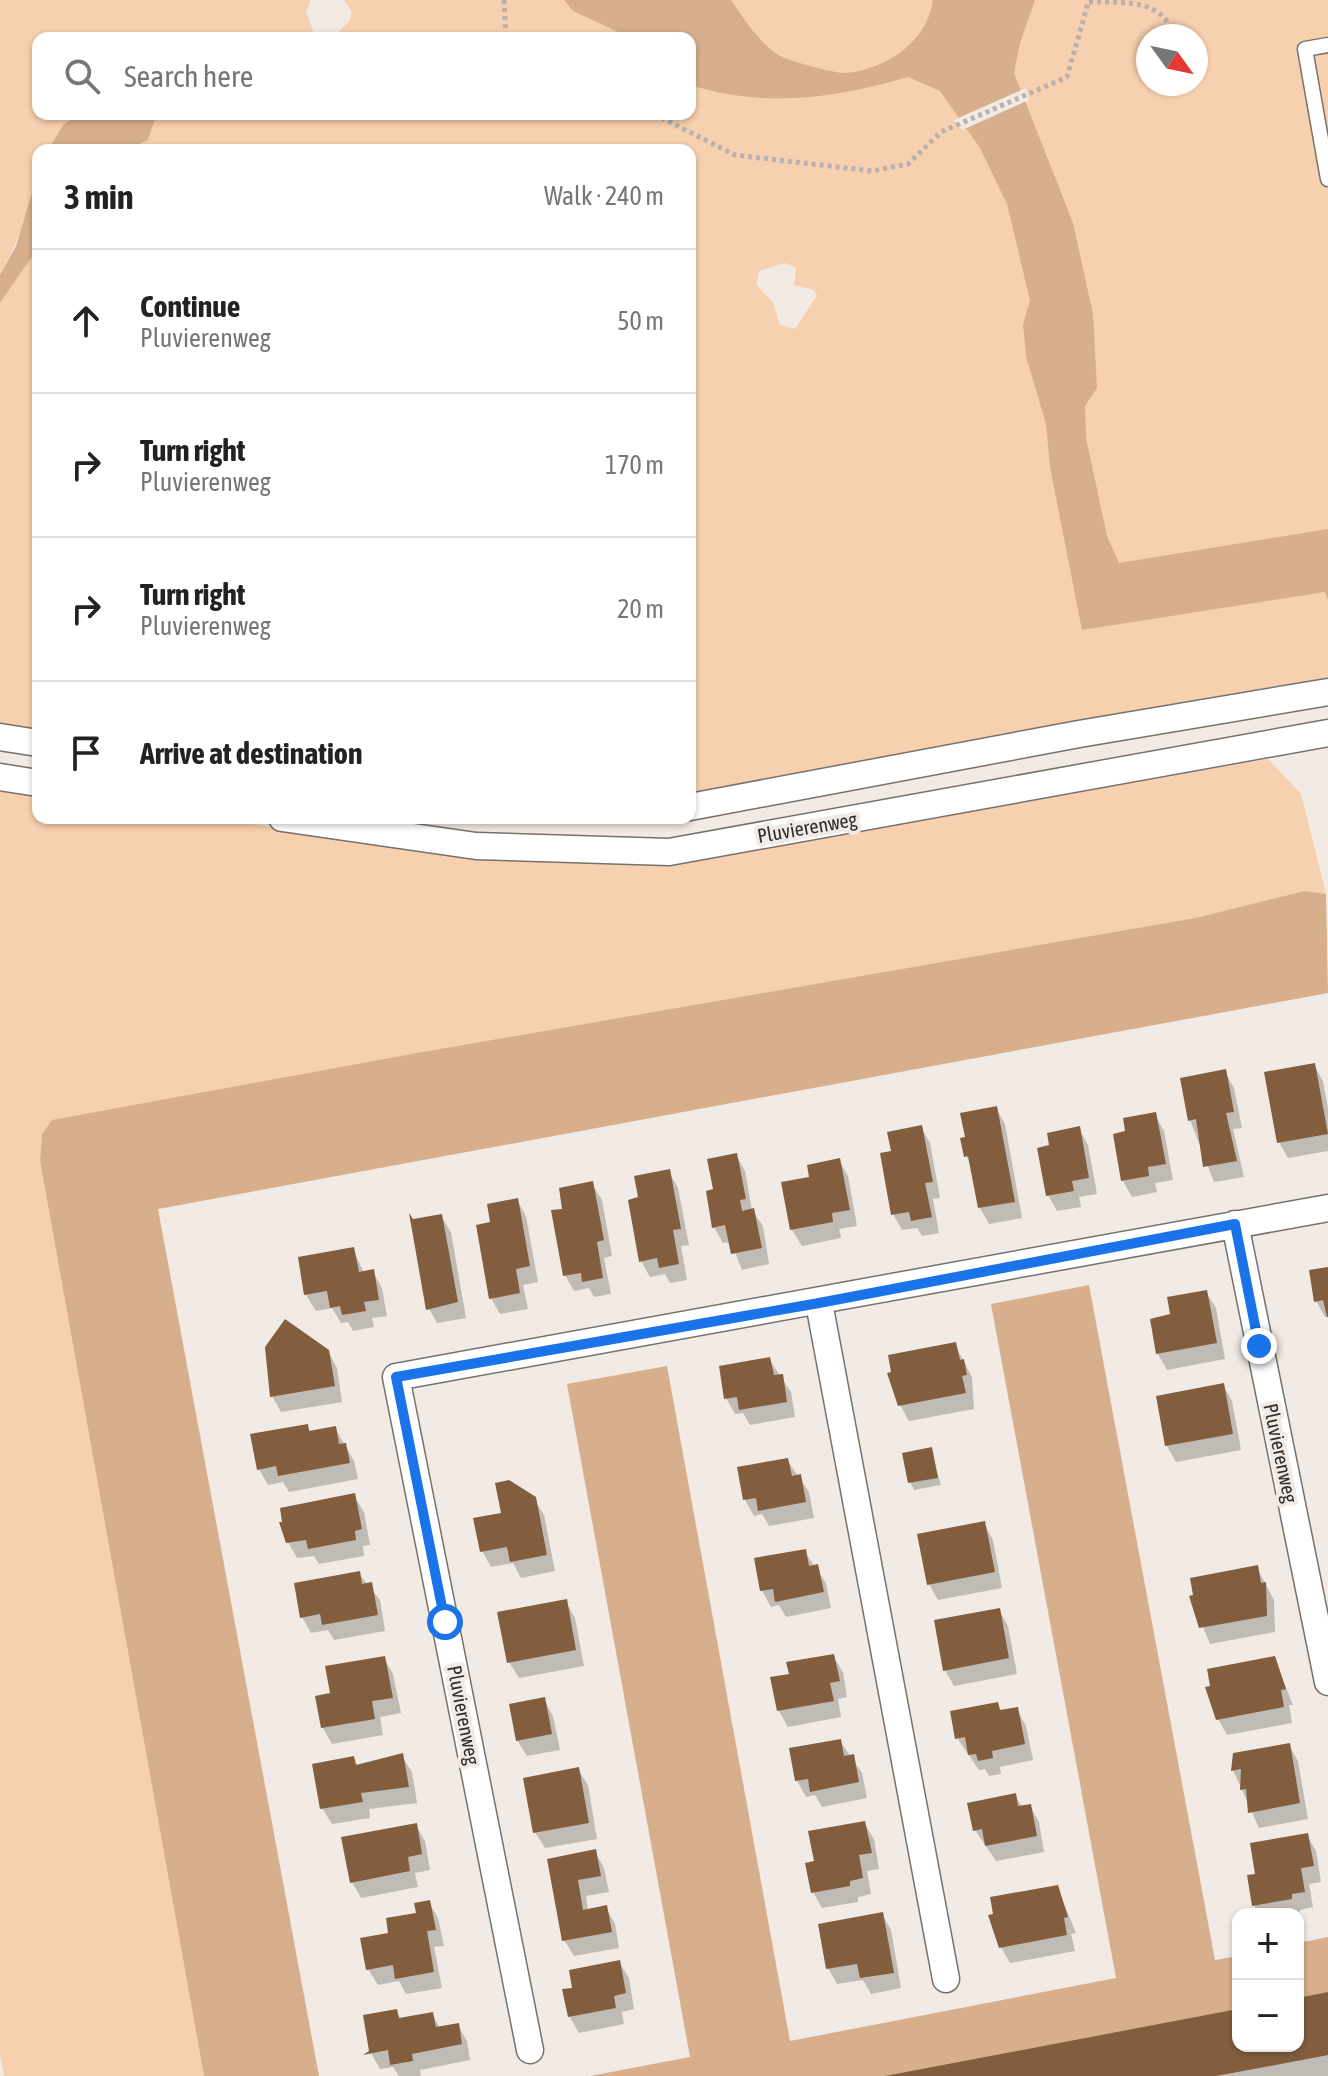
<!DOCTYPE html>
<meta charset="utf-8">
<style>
:root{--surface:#fff;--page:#f6f6f6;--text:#222;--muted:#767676;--line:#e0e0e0}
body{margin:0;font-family:"Asap Condensed",sans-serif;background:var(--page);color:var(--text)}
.controls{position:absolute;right:24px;bottom:24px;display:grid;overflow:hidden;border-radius:16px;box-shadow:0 2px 6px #0004}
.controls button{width:72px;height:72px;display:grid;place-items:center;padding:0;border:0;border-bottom:2px solid var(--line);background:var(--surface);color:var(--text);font:40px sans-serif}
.compass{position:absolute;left:1136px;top:24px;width:72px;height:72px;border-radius:50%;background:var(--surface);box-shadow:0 2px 6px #0004;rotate:123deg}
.stop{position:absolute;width:24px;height:24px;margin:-18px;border:6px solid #1a73e8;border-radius:50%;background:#fff}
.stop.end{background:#1a73e8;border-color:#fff;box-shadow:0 2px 8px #0008}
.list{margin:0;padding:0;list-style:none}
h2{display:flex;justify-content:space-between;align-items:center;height:104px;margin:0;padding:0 32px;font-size:34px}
h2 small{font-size:26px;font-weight:400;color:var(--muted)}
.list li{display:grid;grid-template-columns:52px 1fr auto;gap:24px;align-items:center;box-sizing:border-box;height:144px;padding:0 32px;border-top:2px solid var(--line)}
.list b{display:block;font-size:30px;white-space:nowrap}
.list p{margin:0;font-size:26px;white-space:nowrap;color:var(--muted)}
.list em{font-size:26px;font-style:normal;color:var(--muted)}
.icon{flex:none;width:44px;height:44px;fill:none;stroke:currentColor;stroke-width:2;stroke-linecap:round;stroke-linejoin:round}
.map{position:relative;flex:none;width:1328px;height:2076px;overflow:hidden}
.search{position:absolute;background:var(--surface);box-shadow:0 2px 6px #0004;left:32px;top:32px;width:664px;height:88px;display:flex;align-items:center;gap:20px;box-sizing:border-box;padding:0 28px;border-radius:16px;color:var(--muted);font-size:30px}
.panel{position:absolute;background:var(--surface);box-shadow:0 2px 6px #0004;left:32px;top:144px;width:664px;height:680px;border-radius:16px}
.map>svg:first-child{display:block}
.green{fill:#f7d0af;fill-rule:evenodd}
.water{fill:#d7af8c}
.pier{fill:#f2eae4}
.shadow{fill:#0003}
.building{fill:#825e3e}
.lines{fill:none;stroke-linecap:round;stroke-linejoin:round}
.lane-casing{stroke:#77716b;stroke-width:17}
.street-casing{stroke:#77716b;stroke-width:29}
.path{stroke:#b8b1ac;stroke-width:5;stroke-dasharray:4 4;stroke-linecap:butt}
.lane{stroke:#fff;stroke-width:14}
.street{stroke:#fff;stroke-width:26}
.route{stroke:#1a73e8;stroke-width:10}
.labels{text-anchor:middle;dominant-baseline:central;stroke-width:8;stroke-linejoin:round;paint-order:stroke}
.street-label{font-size:20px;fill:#302d2b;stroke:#f2eae4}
</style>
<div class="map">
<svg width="1328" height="2076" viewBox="0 0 1328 2076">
<rect width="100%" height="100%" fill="#f2eae4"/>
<path class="green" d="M 0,0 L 311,0 L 306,12 L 316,38 L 38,38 L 38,114 L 78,114 L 63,125 L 48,150 L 38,150 C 38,189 19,241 0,275 Z
M 344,0 L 1328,0 L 1328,681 L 1116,719 L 1096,718 L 690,796 L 690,150 L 126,150 L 148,140 L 157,114 L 690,114 L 690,38 L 333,38 L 350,20 L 352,12 ZM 1148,36 L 1196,36 L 1196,84 L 1148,84 ZM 785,263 L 796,268 L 794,285 L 814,290 L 817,295 L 795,329 L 780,325 L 773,303 L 756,284 L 759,271 Z
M 38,248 L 38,733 L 0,728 L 0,303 Z
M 1268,759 L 1301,794 L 1326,894 L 1305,891 L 1195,918 L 417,1053 L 42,1134 L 40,1162 L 204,2076 L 4,2076 L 0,2055 L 0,787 L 38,792 L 38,818 L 212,818 L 475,857 L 686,862 Z"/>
<path class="water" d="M 564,0 L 731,0 C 744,19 760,44 780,56 C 789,61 837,74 846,73 C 887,69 928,41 933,0 L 1035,0 L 1020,43 L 1014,73 L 1073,223 L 1093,314 L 1097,388 L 1085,406 L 1086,438 L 1107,536 L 1119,563 L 1328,529 L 1328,600 L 1325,592 L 1082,630 L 1050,467 L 1046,424 L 1026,356 L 1023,325 L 1030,300 L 1007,204 L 980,148 L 940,91 L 908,77 C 832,99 767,108 690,85 L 690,38 L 631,38 L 573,11 Z
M 78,114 L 157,114 L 148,140 L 126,150 L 48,150 L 63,125 Z
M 38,173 L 38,248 L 0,303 L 0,275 L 16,246 Z
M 1305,891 L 1326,894 L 1328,993 L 158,1209 L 319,2076 L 204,2076 L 40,1161 L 42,1134 L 52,1120 L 417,1053 L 1195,918 Z
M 1089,1285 L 1215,1960 L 1238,1956 L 1238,2046 L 1298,2046 L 1298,1943 L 1328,1937 L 1328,2055 L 1215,2076 L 590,2076 L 690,2057 L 567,1384 L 667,1366 L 790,2041 L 1116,1978 L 991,1304 Z"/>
<path class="pier" d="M 1026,88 L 1029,100 L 962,130 L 954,120 Z"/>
<path class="shadow" d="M 1314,1065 L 1323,1081 L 1328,1108 L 1328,1151 L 1288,1158 L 1279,1142 Z
M 1225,1072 L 1234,1088 L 1242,1128 L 1233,1129 L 1244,1177 L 1214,1182 L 1190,1120 Z
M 996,1108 L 1005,1124 L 1022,1218 L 989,1224 L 980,1208 L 973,1168 L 966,1156 Z
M 1155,1115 L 1164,1131 L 1173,1180 L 1155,1183 L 1157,1192 L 1132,1197 L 1123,1181 L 1115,1135 L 1128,1133 Z
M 921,1127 L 930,1143 L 940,1198 L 933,1199 L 939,1233 L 922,1236 L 917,1228 L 902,1230 L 893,1214 L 893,1152 Z
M 1079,1129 L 1088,1145 L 1097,1194 L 1079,1197 L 1081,1207 L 1057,1211 L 1048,1195 L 1051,1147 Z
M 736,1155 L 745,1171 L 752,1210 L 763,1226 L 769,1264 L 742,1270 L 731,1242 L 723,1243 L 714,1227 L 715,1191 Z
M 839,1160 L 848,1176 L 857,1226 L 839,1229 L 841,1238 L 802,1246 L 792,1230 L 784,1184 L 812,1179 Z
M 669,1172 L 678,1188 L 689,1245 L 681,1246 L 687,1280 L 670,1283 L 665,1274 L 650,1277 L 641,1261 L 641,1199 Z
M 592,1184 L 602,1200 L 612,1256 L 604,1258 L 611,1294 L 594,1297 L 589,1288 L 574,1291 L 565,1275 L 564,1210 Z
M 517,1200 L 526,1216 L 538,1282 L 523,1285 L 528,1309 L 500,1314 L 491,1298 L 493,1224 Z
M 441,1216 L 451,1232 L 466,1318 L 437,1323 L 428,1307 Z
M 353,1249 L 364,1273 L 373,1272 L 382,1288 L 387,1316 L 372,1318 L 374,1327 L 353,1331 L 348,1322 L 341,1323 L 332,1308 L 316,1311 L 306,1295 Z
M 1328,1269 L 1328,1317 L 1325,1317 L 1316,1301 Z
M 1206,1292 L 1216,1308 L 1225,1359 L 1167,1370 L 1158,1354 L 1172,1316 Z
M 955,1345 L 972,1377 L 974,1409 L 909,1421 L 900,1405 Z
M 328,1351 L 337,1368 L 342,1402 L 281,1412 L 272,1396 Z
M 769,1359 L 791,1392 L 795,1417 L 750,1425 L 743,1413 L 735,1414 L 726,1398 Z
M 1223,1385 L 1232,1401 L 1241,1450 L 1176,1462 L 1167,1446 L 1158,1397 Z
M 307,1426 L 311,1433 L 335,1428 L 354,1461 L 358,1479 L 289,1492 L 283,1482 L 268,1485 L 259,1469 Z
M 931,1450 L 941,1485 L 914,1490 L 910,1482 Z
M 787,1460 L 809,1492 L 814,1518 L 769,1526 L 762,1514 L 754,1516 L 745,1500 Z
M 354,1496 L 364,1512 L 370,1545 L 363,1546 L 364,1556 L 319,1564 L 314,1556 L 297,1558 L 288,1542 Z
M 534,1499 L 544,1515 L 555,1571 L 521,1578 L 513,1563 L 491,1567 L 482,1551 L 503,1515 Z
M 984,1524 L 993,1540 L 1002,1588 L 938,1600 L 929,1584 Z
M 804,1551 L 826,1583 L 831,1608 L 786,1617 L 779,1605 L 771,1607 L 762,1591 Z
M 1257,1568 L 1274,1600 L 1275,1632 L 1210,1644 L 1191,1598 Z
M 359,1574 L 380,1600 L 385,1631 L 334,1640 L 328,1630 L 311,1633 L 302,1617 Z
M 566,1602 L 575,1618 L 584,1666 L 519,1678 L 509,1662 Z
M 999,1610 L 1008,1626 L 1017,1674 L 954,1686 L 945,1670 Z
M 833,1656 L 843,1672 L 847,1697 L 838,1699 L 841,1717 L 788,1727 L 779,1711 L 773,1678 L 791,1675 Z
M 384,1658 L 393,1674 L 401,1713 L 380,1717 L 383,1735 L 332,1744 L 323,1728 L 317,1697 L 332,1695 Z
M 1274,1658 L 1293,1705 L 1289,1705 L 1292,1723 L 1227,1735 L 1218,1719 Z
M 544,1700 L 553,1716 L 560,1750 L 527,1756 L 517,1740 Z
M 997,1704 L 1002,1712 L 1017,1710 L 1026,1726 L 1033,1760 L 1000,1767 L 1001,1774 L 989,1776 L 985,1769 L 979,1770 L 957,1738 Z
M 840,1741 L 862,1773 L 867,1798 L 822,1807 L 815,1795 L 806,1797 L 797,1781 Z
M 1289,1745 L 1298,1761 L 1308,1819 L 1259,1828 L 1233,1770 Z
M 402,1756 L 412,1772 L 417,1803 L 369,1809 L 370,1818 L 332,1824 L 322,1808 L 353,1758 L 358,1766 Z
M 578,1769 L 588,1785 L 597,1839 L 545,1848 L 535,1832 Z
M 1015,1795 L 1022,1807 L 1030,1806 L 1039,1822 L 1044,1852 L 996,1861 L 975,1830 Z
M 864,1823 L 874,1839 L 879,1869 L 867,1871 L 871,1894 L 858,1897 L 858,1902 L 822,1908 L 813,1892 L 816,1863 Z
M 416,1825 L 425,1841 L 430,1870 L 415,1873 L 418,1887 L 361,1898 L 352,1882 Z
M 1307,1835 L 1316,1851 L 1321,1882 L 1309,1884 L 1313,1907 L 1300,1910 L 1298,1915 L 1259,1914 L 1254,1905 L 1258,1876 Z
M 595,1852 L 604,1868 L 609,1892 L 586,1896 L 588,1911 L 606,1908 L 615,1924 L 619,1948 L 574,1956 L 564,1940 L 549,1861 Z
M 1057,1887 L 1076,1933 L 1071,1934 L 1075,1951 L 1010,1963 L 1001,1947 Z
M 429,1902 L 438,1918 L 444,1946 L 434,1947 L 442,1988 L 406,1994 L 399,1981 L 378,1985 L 368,1969 L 390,1935 Z
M 882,1914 L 891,1930 L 901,1988 L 871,1994 L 863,1980 L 837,1984 L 828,1968 Z
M 619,1962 L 629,1978 L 634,2009 L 622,2012 L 624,2024 L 579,2033 L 570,2017 L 565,1991 L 575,1989 Z
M 1328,1995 L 1328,2076 L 889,2076 L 1238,2011 L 1238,2046 L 1298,2046 L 1298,2000 Z
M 396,2011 L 401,2020 L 432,2014 L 440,2028 L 458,2025 L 467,2041 L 470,2060 L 420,2070 L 421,2076 L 399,2076 L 393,2067 L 380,2069 L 371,2053 Z"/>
<path class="building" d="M 1315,1063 L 1328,1134 L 1277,1143 L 1264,1072 Z
M 1226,1069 L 1234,1112 L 1226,1113 L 1237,1161 L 1203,1167 L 1196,1119 L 1188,1121 L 1180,1078 Z
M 997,1106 L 1015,1202 L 978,1208 L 968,1156 L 964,1157 L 960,1138 L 965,1137 L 960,1113 Z
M 1156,1112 L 1166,1164 L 1148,1167 L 1149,1176 L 1121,1181 L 1113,1134 L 1125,1131 L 1123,1118 Z
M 922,1125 L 933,1182 L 925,1183 L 932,1217 L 911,1221 L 909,1212 L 891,1215 L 880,1153 L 891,1151 L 887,1132 Z
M 1080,1126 L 1089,1178 L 1072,1181 L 1074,1191 L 1046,1196 L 1037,1148 L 1049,1145 L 1047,1133 Z
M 737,1153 L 746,1199 L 740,1200 L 742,1211 L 754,1208 L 762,1248 L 731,1254 L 725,1225 L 712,1228 L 706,1191 L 713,1189 L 707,1159 Z
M 840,1158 L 850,1210 L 832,1213 L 833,1222 L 790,1230 L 781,1182 L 809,1177 L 807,1165 Z
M 670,1169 L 681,1229 L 673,1230 L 679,1264 L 659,1268 L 657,1258 L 639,1262 L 628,1200 L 638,1197 L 634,1176 Z
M 593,1181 L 604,1240 L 597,1242 L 603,1278 L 582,1282 L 581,1273 L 563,1276 L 551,1210 L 562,1209 L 559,1188 Z
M 518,1198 L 530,1266 L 516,1269 L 520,1293 L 489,1299 L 476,1225 L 490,1222 L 487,1204 Z
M 409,1213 L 413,1219 L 442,1214 L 458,1302 L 426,1310 Z
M 354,1247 L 359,1272 L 374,1269 L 379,1300 L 364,1302 L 366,1311 L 342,1315 L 340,1306 L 330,1308 L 327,1291 L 304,1295 L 298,1257 Z
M 1328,1267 L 1328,1317 L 1327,1317 L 1323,1300 L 1314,1302 L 1309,1270 Z
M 1207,1290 L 1217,1343 L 1156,1354 L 1150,1319 L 1170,1314 L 1167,1297 Z
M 285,1319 L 329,1350 L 335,1386 L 270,1397 L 265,1347 Z
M 956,1342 L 960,1360 L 964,1359 L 967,1375 L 962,1376 L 966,1393 L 898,1406 L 887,1373 L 891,1372 L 888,1355 Z
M 770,1357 L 774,1375 L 783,1374 L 787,1402 L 739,1410 L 737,1397 L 724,1399 L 719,1366 Z
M 1224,1383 L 1233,1434 L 1165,1446 L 1156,1396 Z
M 308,1424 L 309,1431 L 336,1426 L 339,1444 L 346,1443 L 350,1463 L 278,1476 L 276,1466 L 257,1470 L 250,1434 Z
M 932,1447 L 938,1478 L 908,1483 L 902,1453 Z
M 788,1458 L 792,1476 L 801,1474 L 806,1502 L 758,1511 L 756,1498 L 743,1500 L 737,1467 Z
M 509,1480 L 536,1497 L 547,1555 L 510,1562 L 507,1547 L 480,1552 L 473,1518 L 501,1513 L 495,1483 Z
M 355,1493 L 362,1529 L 355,1531 L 356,1540 L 308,1549 L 306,1540 L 286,1543 L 279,1522 L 282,1522 L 280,1508 Z
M 985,1521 L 995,1572 L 927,1585 L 917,1534 Z
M 806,1549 L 809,1566 L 818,1564 L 824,1592 L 775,1602 L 773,1589 L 760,1591 L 754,1558 Z
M 1258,1565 L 1261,1583 L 1266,1582 L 1267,1616 L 1199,1628 L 1189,1596 L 1193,1595 L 1190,1578 Z
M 360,1571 L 362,1584 L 372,1582 L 378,1615 L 322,1625 L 320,1614 L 300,1618 L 294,1583 Z
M 567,1599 L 576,1650 L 507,1663 L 497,1612 Z
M 1000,1608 L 1009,1658 L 943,1671 L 934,1620 Z
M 834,1654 L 840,1681 L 830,1683 L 834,1701 L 777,1711 L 770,1677 L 789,1674 L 786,1662 Z
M 385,1656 L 393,1698 L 372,1701 L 375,1719 L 321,1728 L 315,1696 L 330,1693 L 325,1666 Z
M 1275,1656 L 1286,1689 L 1281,1690 L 1284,1707 L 1216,1720 L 1205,1687 L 1210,1686 L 1207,1669 Z
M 545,1697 L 552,1734 L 516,1741 L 509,1704 Z
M 998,1702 L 1000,1710 L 1018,1707 L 1025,1744 L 992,1751 L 993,1758 L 978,1761 L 976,1754 L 968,1755 L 965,1737 L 955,1739 L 950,1711 Z
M 841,1739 L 844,1756 L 854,1754 L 859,1782 L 810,1792 L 808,1779 L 795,1781 L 789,1748 Z
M 1290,1743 L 1300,1803 L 1248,1813 L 1246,1789 L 1240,1790 L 1241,1769 L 1231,1771 L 1233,1753 Z
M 403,1753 L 409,1787 L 361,1793 L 363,1802 L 320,1809 L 312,1764 L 354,1756 L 356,1765 Z
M 579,1767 L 589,1823 L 533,1833 L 523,1778 Z
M 1016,1793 L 1018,1806 L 1031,1804 L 1037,1836 L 985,1846 L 982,1829 L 973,1831 L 967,1803 Z
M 865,1821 L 872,1853 L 859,1855 L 863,1878 L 850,1881 L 850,1886 L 811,1893 L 805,1863 L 814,1861 L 808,1831 Z
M 417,1823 L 422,1854 L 408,1857 L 410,1871 L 350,1883 L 341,1837 Z
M 1308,1833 L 1314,1866 L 1301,1868 L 1305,1892 L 1292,1894 L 1292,1899 L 1252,1906 L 1247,1875 L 1255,1874 L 1250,1843 Z
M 596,1849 L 601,1876 L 578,1880 L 583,1910 L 607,1905 L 612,1932 L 562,1941 L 547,1859 Z
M 1058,1885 L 1068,1917 L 1064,1918 L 1067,1935 L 999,1948 L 988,1915 L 993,1914 L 990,1897 Z
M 430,1900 L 436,1930 L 427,1931 L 434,1972 L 395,1979 L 393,1965 L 366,1970 L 360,1938 L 388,1933 L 386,1918 L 416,1913 L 414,1903 Z
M 883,1912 L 894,1973 L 860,1978 L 857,1964 L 826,1969 L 818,1924 Z
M 620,1960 L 626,1993 L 614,1996 L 616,2008 L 568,2017 L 562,1989 L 572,1988 L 569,1970 Z
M 1328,1992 L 1328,2055 L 1216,2076 L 885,2076 L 1238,2009 L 1238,2046 L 1298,2046 L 1298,1998 Z
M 397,2009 L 399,2018 L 433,2012 L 436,2027 L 459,2023 L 462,2044 L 412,2054 L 413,2061 L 390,2065 L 388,2050 L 363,2055 L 369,2051 L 363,2015 Z"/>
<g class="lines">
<defs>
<path id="lane" d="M 1328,45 L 1305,49 L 1328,179"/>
<path id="street" d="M 0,737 L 38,743
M 0,777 L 38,783
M 690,807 L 1079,734 L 1328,692
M 282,818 L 476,846 L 669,852 L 1328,733
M 1235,1224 L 1328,1682
M 819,1303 L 946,1979
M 530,2050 L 396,1377 L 1328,1208"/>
</defs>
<use href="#lane" class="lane-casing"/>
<use href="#street" class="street-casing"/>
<path class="path" d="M 504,0 L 506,38
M 1089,2 C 1130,2 1162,0 1175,36
M 654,114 L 735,155 L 872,171 L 908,164 L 941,132 L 1067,77 L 1089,0"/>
<use href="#lane" class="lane"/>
<use href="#street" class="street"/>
</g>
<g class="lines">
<path class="route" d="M 445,1622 L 396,1377 L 819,1303 L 1235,1224 L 1259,1346"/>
</g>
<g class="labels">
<g class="street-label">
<text transform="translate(807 827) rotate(-10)">Pluvierenweg</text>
<text transform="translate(1281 1453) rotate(78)">Pluvierenweg</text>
<text transform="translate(464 1715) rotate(79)">Pluvierenweg</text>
</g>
</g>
</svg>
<div class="controls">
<button>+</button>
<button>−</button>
</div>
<svg class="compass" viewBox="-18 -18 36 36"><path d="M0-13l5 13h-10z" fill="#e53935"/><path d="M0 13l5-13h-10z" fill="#767676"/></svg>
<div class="stop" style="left:445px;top:1622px"></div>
<div class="stop end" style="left:1259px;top:1346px"></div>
<div class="search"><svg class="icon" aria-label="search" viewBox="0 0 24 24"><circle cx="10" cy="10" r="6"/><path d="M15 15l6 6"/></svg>Search here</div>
<section class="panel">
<h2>3 min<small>Walk · 240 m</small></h2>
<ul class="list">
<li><svg class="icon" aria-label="ahead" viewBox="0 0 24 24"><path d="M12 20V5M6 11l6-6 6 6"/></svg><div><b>Continue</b><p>Pluvierenweg</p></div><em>50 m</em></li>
<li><svg class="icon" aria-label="right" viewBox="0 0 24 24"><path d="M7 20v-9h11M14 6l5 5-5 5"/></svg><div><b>Turn right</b><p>Pluvierenweg</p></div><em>170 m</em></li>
<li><svg class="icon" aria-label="right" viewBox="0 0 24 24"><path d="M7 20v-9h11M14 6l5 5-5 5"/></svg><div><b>Turn right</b><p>Pluvierenweg</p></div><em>20 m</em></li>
<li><svg class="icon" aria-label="arrive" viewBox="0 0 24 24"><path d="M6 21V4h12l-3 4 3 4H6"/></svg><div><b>Arrive at destination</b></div></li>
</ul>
</section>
</div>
